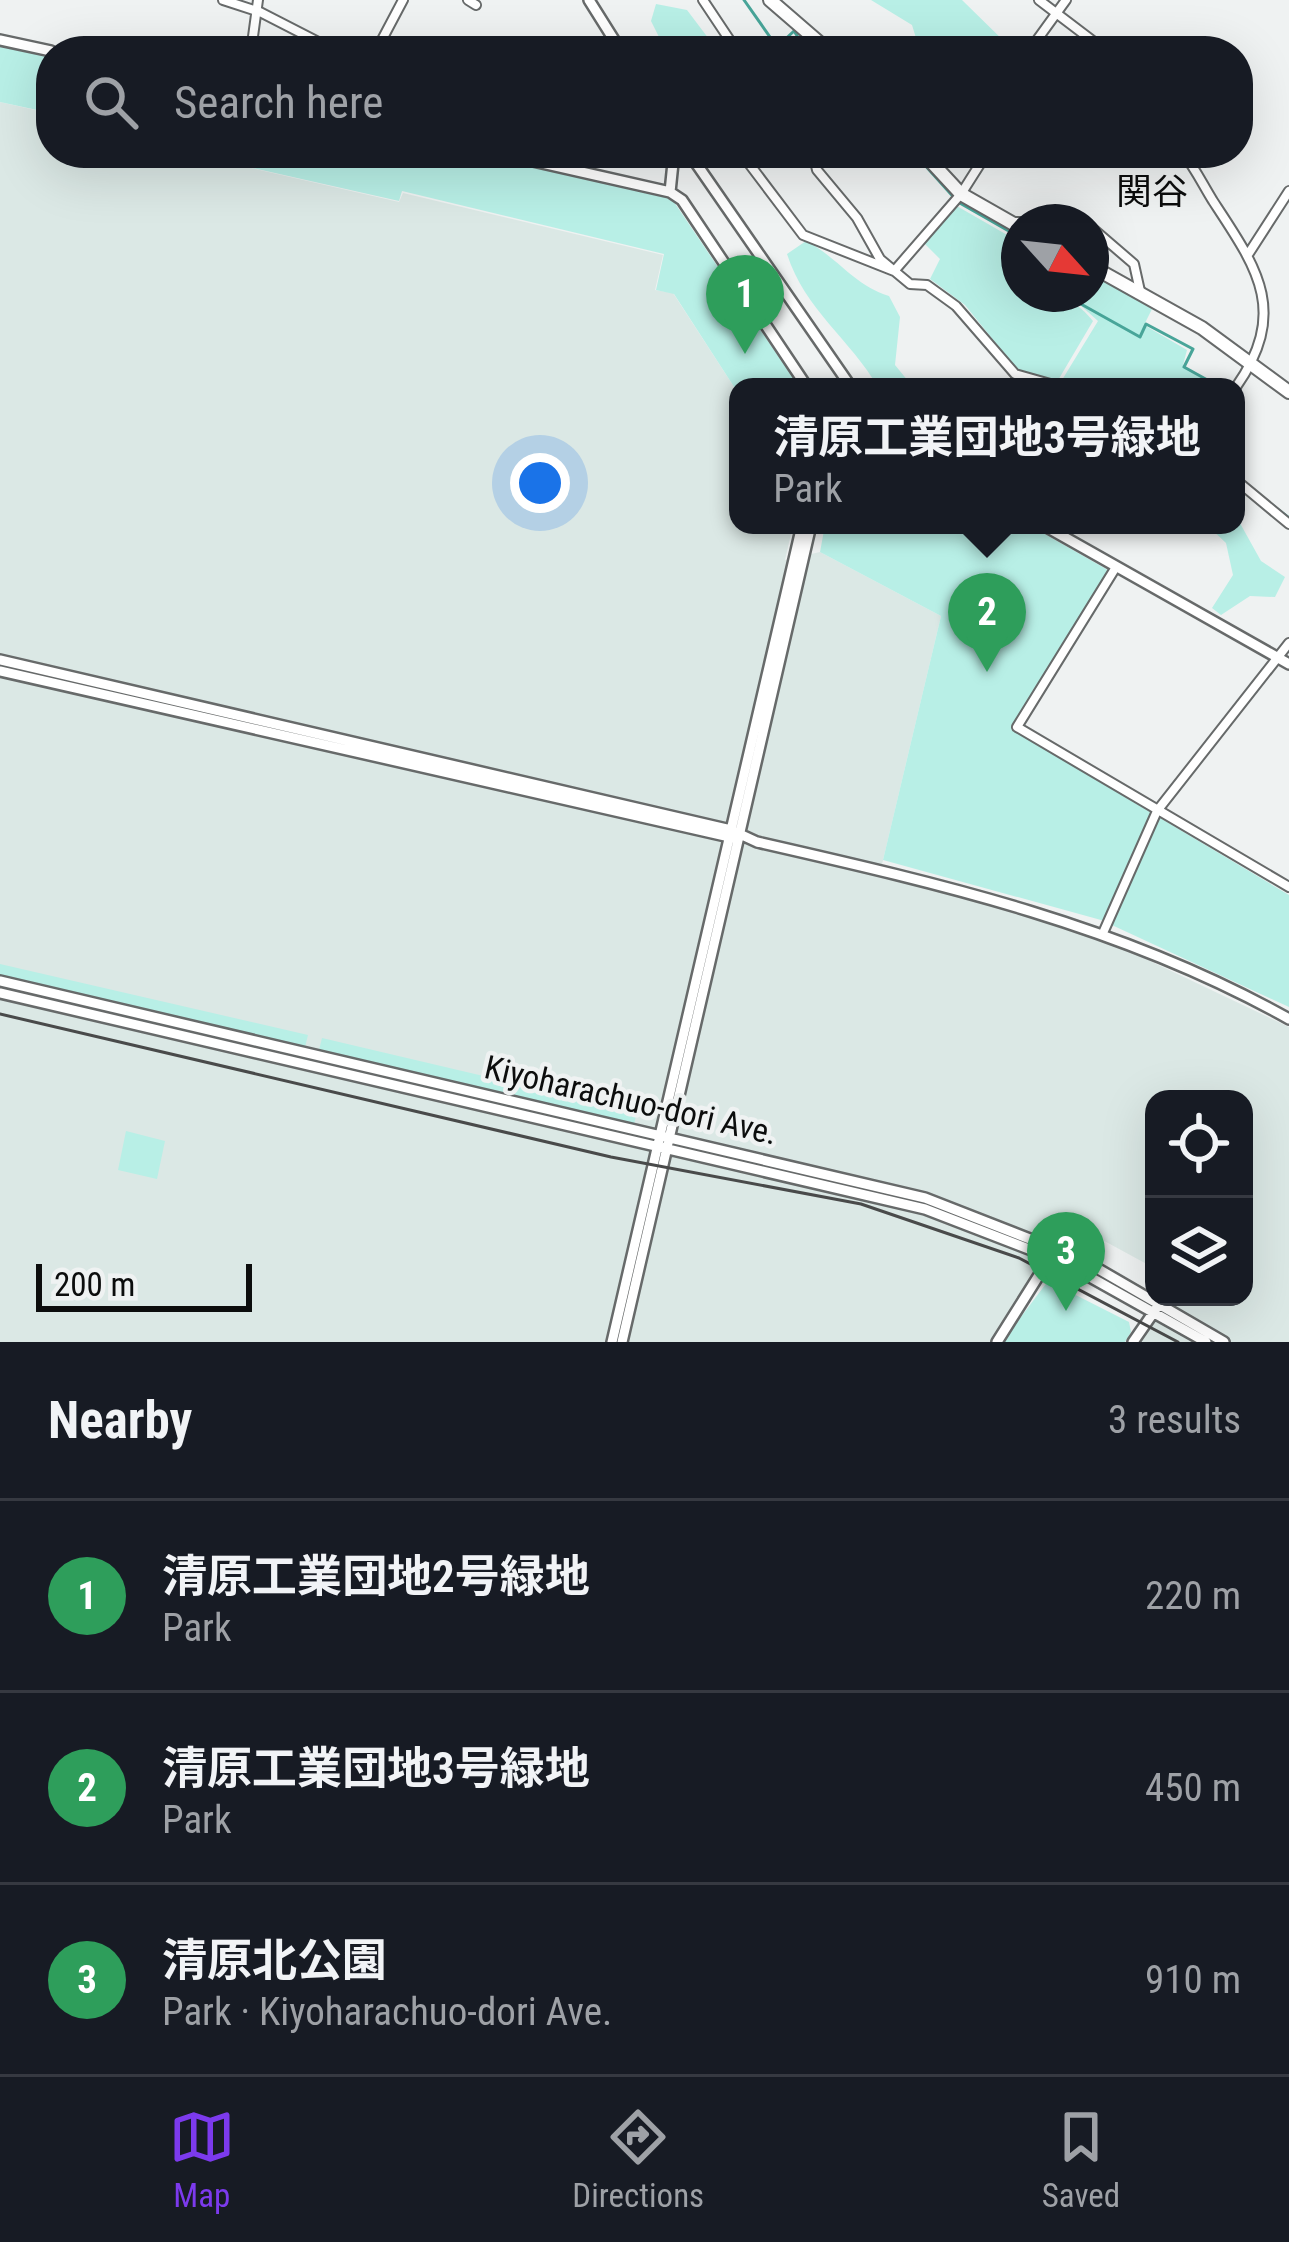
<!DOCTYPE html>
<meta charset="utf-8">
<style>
:root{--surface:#171b24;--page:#20242c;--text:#f1f3f6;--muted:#9ea1a6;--line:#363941;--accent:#7c3aed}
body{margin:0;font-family:"Roboto Condensed","Noto Sans JP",sans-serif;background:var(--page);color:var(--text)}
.controls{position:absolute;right:36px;bottom:36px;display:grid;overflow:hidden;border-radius:24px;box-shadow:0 12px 48px #0002}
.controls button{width:108px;height:108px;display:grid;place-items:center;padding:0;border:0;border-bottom:3px solid var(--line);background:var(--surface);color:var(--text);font:60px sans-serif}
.compass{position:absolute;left:1001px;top:204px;width:108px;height:108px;border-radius:50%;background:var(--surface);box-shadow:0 12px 48px #0002;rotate:117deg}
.scale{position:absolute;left:36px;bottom:30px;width:216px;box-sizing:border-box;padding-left:12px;border:6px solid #0c0d0d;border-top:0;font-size:33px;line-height:42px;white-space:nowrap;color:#0c0d0d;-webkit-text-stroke:9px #eff2f2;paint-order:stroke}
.you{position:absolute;left:540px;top:483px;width:42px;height:42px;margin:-30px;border:9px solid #fff;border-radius:50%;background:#1a73e8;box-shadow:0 0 0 18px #1a73e833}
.badge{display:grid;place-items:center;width:78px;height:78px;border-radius:50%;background:var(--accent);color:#fff;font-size:39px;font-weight:700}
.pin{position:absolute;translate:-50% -99px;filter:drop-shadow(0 3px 6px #0008)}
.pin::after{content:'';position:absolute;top:63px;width:42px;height:36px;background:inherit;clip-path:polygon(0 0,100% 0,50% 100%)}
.popup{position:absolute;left:729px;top:378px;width:516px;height:156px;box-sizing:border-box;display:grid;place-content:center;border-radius:24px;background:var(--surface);filter:drop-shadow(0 3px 9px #0005);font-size:39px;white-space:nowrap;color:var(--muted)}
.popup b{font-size:45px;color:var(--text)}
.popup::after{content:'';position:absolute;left:50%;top:100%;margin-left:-24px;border:24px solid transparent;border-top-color:var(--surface)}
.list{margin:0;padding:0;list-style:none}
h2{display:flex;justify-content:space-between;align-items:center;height:156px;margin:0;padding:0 48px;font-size:51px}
h2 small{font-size:39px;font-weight:400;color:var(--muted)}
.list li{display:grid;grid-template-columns:78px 1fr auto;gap:36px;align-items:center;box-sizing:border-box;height:192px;padding:0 48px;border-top:3px solid var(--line)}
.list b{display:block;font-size:45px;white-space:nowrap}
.list p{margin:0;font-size:39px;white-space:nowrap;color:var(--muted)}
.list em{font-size:39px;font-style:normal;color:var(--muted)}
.icon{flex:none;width:66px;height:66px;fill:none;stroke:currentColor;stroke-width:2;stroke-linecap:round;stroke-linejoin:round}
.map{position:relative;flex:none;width:1289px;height:1342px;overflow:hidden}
.search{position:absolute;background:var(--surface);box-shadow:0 12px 48px #0002;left:36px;right:36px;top:36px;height:132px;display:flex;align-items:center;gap:30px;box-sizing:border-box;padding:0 42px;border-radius:48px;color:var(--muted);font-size:45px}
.sheet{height:732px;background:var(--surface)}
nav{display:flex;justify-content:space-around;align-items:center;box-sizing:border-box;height:168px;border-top:3px solid var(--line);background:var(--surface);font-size:33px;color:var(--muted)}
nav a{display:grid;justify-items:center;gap:6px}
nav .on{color:var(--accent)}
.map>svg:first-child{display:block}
.built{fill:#dbe8e5}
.green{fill:#b8efe6}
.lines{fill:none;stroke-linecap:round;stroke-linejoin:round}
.stream{stroke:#48a599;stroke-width:3}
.minor-casing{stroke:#676a6a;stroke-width:12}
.tertiary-casing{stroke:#676a6a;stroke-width:14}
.trunk-casing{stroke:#676a6a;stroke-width:16}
.minor{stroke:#fff;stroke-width:8}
.tertiary{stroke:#fff;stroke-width:9}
.trunk{stroke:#fff;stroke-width:12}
.tram{stroke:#494a4a;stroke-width:3}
.labels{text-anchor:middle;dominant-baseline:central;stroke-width:9;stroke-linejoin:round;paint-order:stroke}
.street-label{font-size:33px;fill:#0c0d0d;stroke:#eff2f2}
.neighbourhood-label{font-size:36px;fill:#0c0d0d;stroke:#eff2f2}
</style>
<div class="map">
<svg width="1289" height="1342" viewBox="0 0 1289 1342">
<rect width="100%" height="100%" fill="#eff2f2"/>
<path class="built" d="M 0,102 L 48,113 L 51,153 L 186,153 L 399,202 L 403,193 L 663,255 L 655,290 L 673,293 L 738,393 L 738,525 L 793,525 L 785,560 L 820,552 L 941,616 L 879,877 L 995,904 L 1104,939 L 1289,1027 L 1289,1342 L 1141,1342 L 1171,1297 L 1244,1297 L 1244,1099 L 1154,1099 L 1154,1268 L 1064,1219 L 1033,1279 L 991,1342 L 0,1342 Z"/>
<path class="green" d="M 871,0 L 962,0 L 1011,48 L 920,51 L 912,25 Z
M 656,4 L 687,10 L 718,51 L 666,51 L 651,21 Z
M 0,44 L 51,56 L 51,113 L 0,102 Z
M 186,153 L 480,153 L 670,196 L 799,387 L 738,387 L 738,393 L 674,294 L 656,290 L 664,254 L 402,191 L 399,201 Z
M 955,205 L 1009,236 L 1001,253 L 1019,268 L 1019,294 C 1053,294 1071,294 1093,321 L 1057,382 L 1023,377 L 965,305 L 930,279 L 940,259 L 924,243 Z
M 806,241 C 840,259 852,284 889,296 L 900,317 L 895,365 L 913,387 L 878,387 C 850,339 805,310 787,254 Z
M 1091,273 L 1152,309 L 1144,325 L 1187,350 L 1183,365 L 1217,387 L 1101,387 L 1062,380 L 1098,321 L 1068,294 L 1091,294 Z
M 1236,516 L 1261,561 L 1285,577 L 1275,597 L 1250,596 L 1221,615 L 1212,608 L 1233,575 L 1226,543 L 1207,525 L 1236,525 Z
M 825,525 L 1029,525 L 1108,570 L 1011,729 L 1289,895 L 1289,1007 L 1101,920 L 883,860 L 941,616 L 820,552 Z
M 0,964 L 308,1035 L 305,1047 L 0,976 Z
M 322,1038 L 637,1112 L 634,1124 L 319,1050 Z
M 126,1131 L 165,1141 L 157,1179 L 118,1170 Z
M 1048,1281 L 1129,1322 L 1131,1332 L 1125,1342 L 1002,1342 Z"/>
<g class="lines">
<path class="stream" d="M 744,0 L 777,47 L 794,31 L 807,51
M 914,153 L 958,202 L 1014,234 L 1003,253 L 1019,265
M 1063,294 L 1140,337 L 1146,324 L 1193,349 L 1184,367 L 1220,387
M 1262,497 L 1289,518"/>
<defs>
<path id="minor" d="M 223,0 L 260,12 L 336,51
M 468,0 L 476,5
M 703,0 L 737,51
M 1039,0 L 1106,51
M 251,51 L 258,0
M 376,51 L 403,0
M 1029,51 L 1066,0
M 741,153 L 803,235 L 894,271
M 813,153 L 817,170 L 857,218 L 880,259 L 910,284 L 927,285 L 956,306 L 1015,374 L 1061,387
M 1183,153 C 1195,168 1203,185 1213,201 C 1257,268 1289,311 1236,387
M 1013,222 L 1061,222
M 1091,227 L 1134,264 L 1140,291
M 1249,253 L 1289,191
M 895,270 L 961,194 L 987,153
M 1236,480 L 1289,524
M 1116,567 L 1017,727 L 1289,887
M 1103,933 L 1157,811 L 1289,643"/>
<path id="tertiary" d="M 589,0 L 621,51
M 0,40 L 51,51
M 498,153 L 670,192
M 674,153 L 670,192 L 682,200 L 807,387
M 689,153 L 851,387
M 1043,525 L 1289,664
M 0,660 L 731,830 L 757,842 C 941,884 1122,925 1289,1019
M 0,671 L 734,838
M 0,981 L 925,1198 L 1081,1259 L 1224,1342
M 0,993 L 925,1209 L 1065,1263 L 1206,1342
M 612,1342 L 802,525
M 622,1342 L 811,525
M 997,1342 L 1051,1256
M 1133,1342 L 1158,1306"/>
<path id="trunk" d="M 770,0 L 829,51
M 923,153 L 961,194 L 1019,227
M 1091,266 L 1202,328 L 1289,392"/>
</defs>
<use href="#minor" class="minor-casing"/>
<use href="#tertiary" class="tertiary-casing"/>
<use href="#trunk" class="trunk-casing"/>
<use href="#minor" class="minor"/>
<use href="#tertiary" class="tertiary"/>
<use href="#trunk" class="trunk"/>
<path class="tram" d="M 0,1014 L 611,1157 L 861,1204 L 1019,1258 L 1178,1342"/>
</g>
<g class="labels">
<g class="street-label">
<text transform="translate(631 1100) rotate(13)">Kiyoharachuo-dori Ave.</text>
</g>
<g class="neighbourhood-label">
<text x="1152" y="192">関谷</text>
</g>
</g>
</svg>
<div class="controls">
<button><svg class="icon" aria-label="locate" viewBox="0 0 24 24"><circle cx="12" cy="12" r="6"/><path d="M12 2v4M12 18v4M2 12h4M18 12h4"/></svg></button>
<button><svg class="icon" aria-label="layers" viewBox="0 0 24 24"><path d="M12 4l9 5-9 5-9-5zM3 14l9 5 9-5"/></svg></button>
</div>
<svg class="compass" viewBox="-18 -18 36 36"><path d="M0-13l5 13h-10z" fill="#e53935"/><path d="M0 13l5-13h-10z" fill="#9ea1a6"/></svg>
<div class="scale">200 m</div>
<div class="you"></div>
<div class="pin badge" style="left:745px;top:354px;background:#2e9e5b">1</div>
<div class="pin badge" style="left:987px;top:672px;background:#2e9e5b">2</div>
<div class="popup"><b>清原工業団地3号緑地</b>Park</div>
<div class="pin badge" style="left:1066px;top:1311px;background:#2e9e5b">3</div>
<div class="search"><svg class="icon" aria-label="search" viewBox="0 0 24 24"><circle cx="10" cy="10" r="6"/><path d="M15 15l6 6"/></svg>Search here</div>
</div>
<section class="sheet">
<h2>Nearby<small>3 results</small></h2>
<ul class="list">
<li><span class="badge" style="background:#2e9e5b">1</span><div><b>清原工業団地2号緑地</b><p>Park</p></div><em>220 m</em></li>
<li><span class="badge" style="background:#2e9e5b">2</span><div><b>清原工業団地3号緑地</b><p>Park</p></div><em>450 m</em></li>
<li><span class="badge" style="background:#2e9e5b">3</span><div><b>清原北公園</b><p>Park · Kiyoharachuo-dori Ave.</p></div><em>910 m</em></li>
</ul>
</section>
<nav>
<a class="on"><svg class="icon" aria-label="map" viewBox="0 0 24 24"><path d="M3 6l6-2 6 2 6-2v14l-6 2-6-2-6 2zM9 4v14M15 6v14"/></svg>Map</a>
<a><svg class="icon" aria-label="directions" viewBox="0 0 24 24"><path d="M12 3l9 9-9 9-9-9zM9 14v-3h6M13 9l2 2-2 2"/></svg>Directions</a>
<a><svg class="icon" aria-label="saved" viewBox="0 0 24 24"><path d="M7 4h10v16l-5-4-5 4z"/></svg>Saved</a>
</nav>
